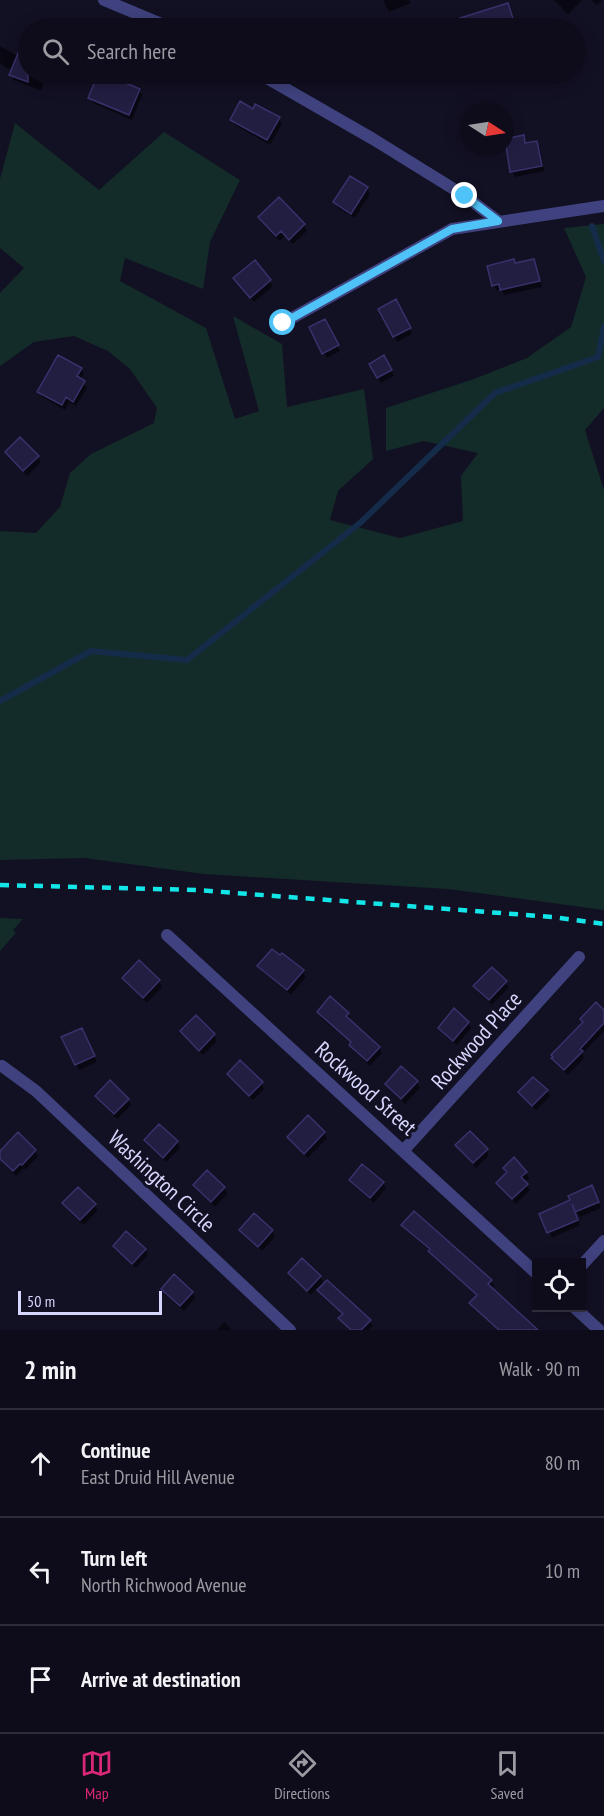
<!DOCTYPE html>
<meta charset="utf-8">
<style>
:root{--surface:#0e0c1a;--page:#171523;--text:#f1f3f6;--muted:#9b9ba2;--line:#2e2c39;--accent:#db2777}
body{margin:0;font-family:"PT Sans Narrow",sans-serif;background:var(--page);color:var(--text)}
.controls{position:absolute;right:18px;bottom:18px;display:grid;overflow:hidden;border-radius:0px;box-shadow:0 3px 15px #0003}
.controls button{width:54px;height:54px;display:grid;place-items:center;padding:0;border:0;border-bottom:2px solid var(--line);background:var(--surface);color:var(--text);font:30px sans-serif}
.compass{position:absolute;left:460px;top:102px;width:54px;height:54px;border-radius:50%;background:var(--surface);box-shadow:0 3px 15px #0003;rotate:102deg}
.scale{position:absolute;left:18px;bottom:15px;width:144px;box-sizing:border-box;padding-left:6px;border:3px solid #d6d5fc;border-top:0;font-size:16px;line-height:21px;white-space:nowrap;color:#d6d5fc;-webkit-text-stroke:4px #121023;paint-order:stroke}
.stop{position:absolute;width:18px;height:18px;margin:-14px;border:4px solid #4fc3f7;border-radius:50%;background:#fff}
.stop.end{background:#4fc3f7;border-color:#fff;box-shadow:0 2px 6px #0008}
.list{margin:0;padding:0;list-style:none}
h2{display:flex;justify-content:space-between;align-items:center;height:78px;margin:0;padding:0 24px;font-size:26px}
h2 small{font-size:20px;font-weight:400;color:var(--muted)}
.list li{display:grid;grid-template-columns:39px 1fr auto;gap:18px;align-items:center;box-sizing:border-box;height:108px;padding:0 24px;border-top:2px solid var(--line)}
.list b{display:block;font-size:22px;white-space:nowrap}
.list p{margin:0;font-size:20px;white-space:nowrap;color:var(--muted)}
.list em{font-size:20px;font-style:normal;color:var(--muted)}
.icon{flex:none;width:33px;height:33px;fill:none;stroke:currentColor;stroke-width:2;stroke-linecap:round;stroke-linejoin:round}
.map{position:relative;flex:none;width:604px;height:1330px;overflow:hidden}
.search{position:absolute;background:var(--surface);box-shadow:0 3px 15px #0003;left:18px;right:18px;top:18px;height:66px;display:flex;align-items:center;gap:15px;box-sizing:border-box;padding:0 21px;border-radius:33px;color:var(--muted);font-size:22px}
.sheet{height:402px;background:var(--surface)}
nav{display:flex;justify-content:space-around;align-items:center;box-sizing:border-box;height:84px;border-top:2px solid var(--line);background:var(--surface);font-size:16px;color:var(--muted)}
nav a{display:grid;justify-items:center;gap:3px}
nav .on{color:var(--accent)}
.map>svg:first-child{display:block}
.green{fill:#142c29}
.shadow{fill:#0007}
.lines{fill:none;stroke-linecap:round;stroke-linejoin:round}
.stream{stroke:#142c49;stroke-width:6}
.building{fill:#221e42;stroke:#38326c;stroke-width:1.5}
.street{stroke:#3f427e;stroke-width:12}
.rail{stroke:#13e6e9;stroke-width:4.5;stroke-dasharray:9 8;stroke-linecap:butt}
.route{stroke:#4fc3f7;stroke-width:8}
.labels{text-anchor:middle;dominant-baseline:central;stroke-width:6;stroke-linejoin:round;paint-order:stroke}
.street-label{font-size:22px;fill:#d6d5fc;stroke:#121023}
</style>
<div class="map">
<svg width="604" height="1330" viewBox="0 0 604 1330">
<rect width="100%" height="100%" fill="#121023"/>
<path class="green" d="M 15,123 L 99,190 L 164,132 L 240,180 L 210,242 L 203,289 L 125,258 L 120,281 L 206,328 L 235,419 L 259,411 L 233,316 L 282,344 L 287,407 L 364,389 L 373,459 L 338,491 L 330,520 L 400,538 L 463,521 L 461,476 L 478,453 L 424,441 L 386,451 L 386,408 L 474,379 L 527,358 L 571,327 L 586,277 L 564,228 L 604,224 L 604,408 L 585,430 L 604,490 L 604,910 L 448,889 L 204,874 L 84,858 L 0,860 L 0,531 L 36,533 L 60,507 L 70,473 L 91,454 L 154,423 L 157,408 L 130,369 L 108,351 L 74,336 L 34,342 L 0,366 L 0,293 L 24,268 L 0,248 L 0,179 Z
M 0,918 L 23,919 L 13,930 L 16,933 L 0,951 Z"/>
<path class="shadow" d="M 383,0 L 409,0 L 411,3 L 389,12 Z
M 554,0 L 582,0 L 568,14 Z
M 591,0 L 602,0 L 597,5 Z
M 507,5 L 516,28 L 469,28 L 465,18 Z
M 24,41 L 28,42 L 28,74 L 47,74 L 41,91 L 14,80 L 11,75 L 12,71 L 0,64 L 0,46 L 18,56 Z
M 100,74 L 139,90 L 142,95 L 132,120 L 93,103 L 90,98 Z
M 253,111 L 279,119 L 282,124 L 270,145 L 235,125 L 232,120 Z
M 523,137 L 526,144 L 536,143 L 540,148 L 544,171 L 515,177 L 512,171 Z
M 367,188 L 370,194 L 355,218 L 338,208 L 335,202 Z
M 260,217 L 304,225 L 307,231 L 293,244 L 285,236 L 279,241 Z
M 533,260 L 536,266 L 542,287 L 504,295 L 501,290 L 497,291 L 493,286 L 516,265 Z
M 255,262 L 273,286 L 254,302 L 238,284 Z
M 395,301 L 412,334 L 397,342 L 380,309 Z
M 324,321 L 340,351 L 327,358 L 311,328 Z
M 384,357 L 394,376 L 381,383 L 371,365 Z
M 81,369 L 84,374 L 80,380 L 87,388 L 76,406 L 69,402 L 65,410 L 42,397 L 39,392 Z
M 7,452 L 38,457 L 41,462 L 27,476 Z
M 139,962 L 159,981 L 162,987 L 147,1003 L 127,984 L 124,979 Z
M 259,966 L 302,971 L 306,977 L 291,995 L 262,971 Z
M 505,982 L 509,987 L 492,1005 L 478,992 L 475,986 Z
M 318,1012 L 348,1014 L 351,1019 L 350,1021 L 379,1048 L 382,1053 L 370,1066 L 354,1051 L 350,1045 L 352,1044 L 321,1018 Z
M 604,1012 L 604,1031 L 582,1054 L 584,1058 L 568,1075 L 556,1064 L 553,1059 L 584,1024 L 581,1020 Z
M 196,1017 L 214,1035 L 217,1041 L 203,1055 L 185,1037 L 182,1032 Z
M 468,1023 L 471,1028 L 457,1045 L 443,1033 L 440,1028 Z
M 84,1035 L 97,1062 L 79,1070 L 63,1037 Z
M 229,1074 L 261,1083 L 264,1089 L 253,1100 L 232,1079 Z
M 417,1082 L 420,1088 L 405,1104 L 390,1090 L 387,1085 Z
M 547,1091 L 550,1096 L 536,1110 L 520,1092 Z
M 97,1096 L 128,1099 L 131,1105 L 117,1119 L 100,1102 Z
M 324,1133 L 327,1138 L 308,1158 L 292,1143 L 289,1138 Z
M 146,1141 L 177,1142 L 180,1148 L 166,1162 L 149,1146 Z
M 457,1145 L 486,1150 L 489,1155 L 476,1168 Z
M 35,1151 L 38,1156 L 25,1170 L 24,1168 L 16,1176 L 0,1160 L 0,1153 Z
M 505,1168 L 526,1173 L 529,1178 L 524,1183 L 530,1190 L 516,1204 L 498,1183 L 508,1174 Z
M 207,1173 L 224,1188 L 227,1194 L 215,1207 L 198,1191 L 195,1185 Z
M 351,1180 L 383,1183 L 386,1188 L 374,1203 L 354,1186 Z
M 594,1192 L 601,1208 L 580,1217 L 576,1211 L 575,1212 L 580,1225 L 552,1238 L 541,1214 Z
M 64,1203 L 95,1205 L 98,1210 L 84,1225 L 67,1209 Z
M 254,1215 L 272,1231 L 275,1237 L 262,1251 L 244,1235 L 241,1230 Z
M 403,1225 L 491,1281 L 494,1286 L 492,1289 L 537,1330 L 498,1330 L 474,1309 L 471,1304 L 478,1296 L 433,1257 L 430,1251 L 406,1230 Z
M 114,1246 L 145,1250 L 148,1255 L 136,1268 L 118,1251 Z
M 290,1273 L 320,1277 L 324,1284 L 369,1321 L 373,1326 L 369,1330 L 350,1330 L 340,1319 L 343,1315 L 322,1296 L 317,1288 L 311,1295 L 293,1279 Z
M 163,1289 L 192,1293 L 195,1298 L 184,1311 L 166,1295 Z
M 224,1322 L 232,1330 L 217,1330 Z"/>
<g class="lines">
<path class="stream" d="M 592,226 L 604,261
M 0,701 L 91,651 L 187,660 L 360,523 L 495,393 L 598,357 L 604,327"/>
</g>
<path class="building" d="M 508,3 L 516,28 L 439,28 L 438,25 Z
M 28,29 L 28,82 L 9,75 Z
M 98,74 L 104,74 L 140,89 L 129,115 L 88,98 Z
M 240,101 L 253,109 L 255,104 L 280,117 L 267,140 L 230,120 Z
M 524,135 L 525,143 L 537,141 L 542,166 L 510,172 L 505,139 Z
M 350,176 L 368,187 L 351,214 L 333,202 Z
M 279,197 L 305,224 L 289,240 L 281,231 L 276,236 L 258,217 Z
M 514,259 L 515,263 L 534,259 L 540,281 L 500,290 L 499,284 L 492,286 L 487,266 Z
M 255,260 L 271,280 L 250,298 L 233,278 Z
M 396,299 L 411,328 L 393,337 L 378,309 Z
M 325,319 L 339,345 L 322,354 L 309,327 Z
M 58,355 L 82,368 L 77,376 L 85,381 L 73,402 L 66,397 L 62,405 L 37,392 Z
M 384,355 L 392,370 L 377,378 L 369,364 Z
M 20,437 L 39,456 L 23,471 L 5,452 Z
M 272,949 L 280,955 L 282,953 L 304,970 L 287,990 L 257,966 Z
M 139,960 L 160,980 L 143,998 L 122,978 Z
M 492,967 L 507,981 L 489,1000 L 473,986 Z
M 330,996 L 349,1013 L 346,1016 L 380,1047 L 367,1061 L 349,1045 L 351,1042 L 317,1012 Z
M 596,1002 L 604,1010 L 604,1023 L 580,1049 L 583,1051 L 564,1070 L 551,1058 L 553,1057 L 551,1055 L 583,1022 L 580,1019 Z
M 454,1008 L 469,1022 L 453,1041 L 438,1028 Z
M 196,1015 L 215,1034 L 199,1051 L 180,1031 Z
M 82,1028 L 95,1056 L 75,1065 L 61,1037 Z
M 240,1060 L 263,1082 L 249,1096 L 227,1074 Z
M 401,1066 L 418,1081 L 401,1099 L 385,1084 Z
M 533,1077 L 548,1090 L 532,1106 L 518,1092 Z
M 110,1080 L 129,1099 L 114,1114 L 95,1096 Z
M 308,1115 L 325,1132 L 304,1154 L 287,1137 Z
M 159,1124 L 178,1141 L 163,1158 L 144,1140 Z
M 470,1131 L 488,1149 L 473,1163 L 455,1145 Z
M 18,1132 L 36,1150 L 22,1165 L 20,1164 L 13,1171 L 0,1159 L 0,1151 Z
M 514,1157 L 527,1172 L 521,1177 L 528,1184 L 512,1199 L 496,1183 L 507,1172 L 503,1168 Z
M 362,1164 L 384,1182 L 370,1198 L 349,1180 Z
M 207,1170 L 225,1187 L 211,1202 L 193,1185 Z
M 592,1185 L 599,1202 L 575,1212 L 572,1204 L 578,1220 L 547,1233 L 539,1214 L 570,1200 L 568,1196 Z
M 78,1187 L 96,1204 L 80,1220 L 62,1203 Z
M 414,1211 L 492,1280 L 488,1284 L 538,1330 L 499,1330 L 469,1303 L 477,1295 L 428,1251 L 430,1249 L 401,1225 Z
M 254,1213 L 273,1230 L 258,1247 L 239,1230 Z
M 126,1231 L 146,1249 L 132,1264 L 113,1246 Z
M 302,1258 L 321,1276 L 307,1291 L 288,1273 Z
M 174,1274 L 193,1292 L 180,1306 L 161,1289 Z
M 327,1280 L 371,1320 L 361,1330 L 351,1330 L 338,1318 L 343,1314 L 317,1290 Z"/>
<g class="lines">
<path class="street" d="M 104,0 L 171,28
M 260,74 L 373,139 L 465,196 L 498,221
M 283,323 L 452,229 L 604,206
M 167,935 L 536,1273
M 2,1066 L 36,1091 L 290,1330
M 404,1150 L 579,957
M 582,1265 L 604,1241
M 575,1308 L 599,1330"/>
<path class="rail" d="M 0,885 L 196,890 L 553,917 L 604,924"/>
</g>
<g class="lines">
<path class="route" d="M 283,323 L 452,229 L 498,221 L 465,196"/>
</g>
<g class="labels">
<g class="street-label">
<text transform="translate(476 1040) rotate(-48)">Rockwood Place</text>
<text transform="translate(366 1088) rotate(42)">Rockwood Street</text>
<text transform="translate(162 1181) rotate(43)">Washington Circle</text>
</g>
</g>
</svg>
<div class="controls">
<button><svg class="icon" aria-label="locate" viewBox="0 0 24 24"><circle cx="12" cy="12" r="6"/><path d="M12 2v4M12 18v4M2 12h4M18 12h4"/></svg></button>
</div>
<svg class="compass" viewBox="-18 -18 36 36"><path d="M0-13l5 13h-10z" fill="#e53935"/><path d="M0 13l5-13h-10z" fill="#9b9ba2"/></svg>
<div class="scale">50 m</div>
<div class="stop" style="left:283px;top:323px"></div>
<div class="stop end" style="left:465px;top:196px"></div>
<div class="search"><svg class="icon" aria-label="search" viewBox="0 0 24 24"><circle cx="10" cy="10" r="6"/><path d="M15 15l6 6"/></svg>Search here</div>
</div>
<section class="sheet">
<h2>2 min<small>Walk · 90 m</small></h2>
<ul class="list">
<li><svg class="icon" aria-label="ahead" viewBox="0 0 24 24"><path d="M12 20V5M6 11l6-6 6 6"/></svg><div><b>Continue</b><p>East Druid Hill Avenue</p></div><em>80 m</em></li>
<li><svg class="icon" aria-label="left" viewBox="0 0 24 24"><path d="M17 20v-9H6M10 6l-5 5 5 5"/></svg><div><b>Turn left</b><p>North Richwood Avenue</p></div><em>10 m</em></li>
<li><svg class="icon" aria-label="arrive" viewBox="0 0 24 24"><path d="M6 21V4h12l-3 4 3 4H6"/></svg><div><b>Arrive at destination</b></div></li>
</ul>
</section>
<nav>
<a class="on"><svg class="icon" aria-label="map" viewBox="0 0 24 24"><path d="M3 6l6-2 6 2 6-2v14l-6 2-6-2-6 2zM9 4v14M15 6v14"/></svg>Map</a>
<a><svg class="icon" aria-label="directions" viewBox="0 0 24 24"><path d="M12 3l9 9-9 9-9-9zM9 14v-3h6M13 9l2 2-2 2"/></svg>Directions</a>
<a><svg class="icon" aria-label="saved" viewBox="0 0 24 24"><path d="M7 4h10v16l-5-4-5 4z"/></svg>Saved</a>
</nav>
